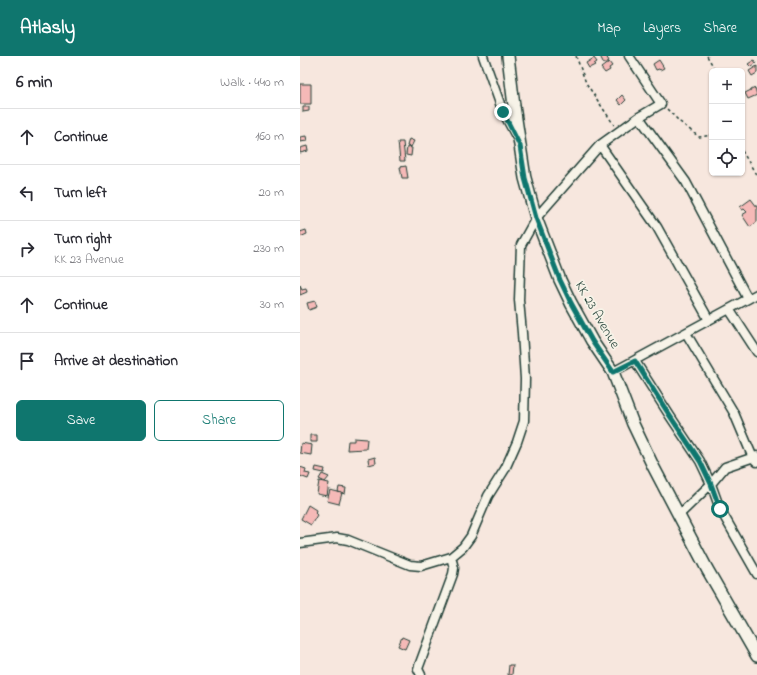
<!DOCTYPE html>
<meta charset="utf-8">
<style>
:root{--surface:#fff;--page:#f2f2f3;--text:#2b2b33;--muted:#7c7c81;--line:#e1e1e2;--accent:#0f766e}
body{margin:0;font-family:"Indie Flower",sans-serif;background:var(--page);color:var(--text)}
.controls{position:absolute;right:12px;top:12px;display:grid;overflow:hidden;border-radius:6px;box-shadow:0 1px 3px #0004}
.controls button{width:36px;height:36px;display:grid;place-items:center;padding:0;border:0;border-bottom:1px solid var(--line);background:var(--surface);color:var(--text);font:20px sans-serif}
.stop{position:absolute;width:12px;height:12px;margin:-9px;border:3px solid #0f766e;border-radius:50%;background:#fff}
.stop.end{background:#0f766e;border-color:#fff;box-shadow:0 1px 4px #0008}
.list{margin:0;padding:0;list-style:none}
h2{display:flex;justify-content:space-between;align-items:center;height:52px;margin:0;padding:0 16px;font-size:17px}
h2 small{font-size:13px;font-weight:400;color:var(--muted)}
.list li{display:grid;grid-template-columns:26px 1fr auto;gap:12px;align-items:center;box-sizing:border-box;height:56px;padding:0 16px;border-top:1px solid var(--line)}
.list b{display:block;font-size:15px;white-space:nowrap}
.list p{margin:0;font-size:13px;white-space:nowrap;color:var(--muted)}
.list em{font-size:13px;font-style:normal;color:var(--muted)}
.actions{display:flex;gap:8px;padding:12px 16px}
.actions a{flex:1;padding:9px 0;border:1px solid var(--accent);border-radius:6px;text-align:center;font-size:14px;color:var(--accent)}
.actions .main{background:var(--accent);color:#fff}
.icon{flex:none;width:22px;height:22px;fill:none;stroke:currentColor;stroke-width:2;stroke-linecap:round;stroke-linejoin:round}
.map{position:relative;flex:none;width:457px;height:619px;overflow:hidden}
header{display:flex;align-items:center;gap:24px;box-sizing:border-box;height:56px;padding:0 20px;background:var(--accent);color:#fff}
header strong{font-size:19px}
nav{display:flex;gap:22px;margin-inline-start:auto;font-size:14px}
main{display:flex}
aside{flex:1;background:var(--surface)}
.map>svg:first-child{display:block}
.building{fill:#f5b9b7;stroke:#1f3d34}
.lines{fill:none;stroke-linecap:round;stroke-linejoin:round}
.minor-casing{stroke:#1f3d34;stroke-width:11}
.secondary-casing{stroke:#1f3d34;stroke-width:14}
.path{stroke:#1f3d34;stroke-width:1.5;stroke-dasharray:3 3;stroke-linecap:butt}
.minor{stroke:#f7f3e8;stroke-width:8}
.secondary{stroke:#f7f3e8;stroke-width:11}
.route{stroke:#0f766e;stroke-width:5}
.labels{text-anchor:middle;dominant-baseline:central;stroke-width:3.5;stroke-linejoin:round;paint-order:stroke}
.street-label{font-size:14px;fill:#1f3d34;stroke:#f7f3e8}
</style>
<header>
<strong>Atlasly</strong>
<nav><a>Map</a><a>Layers</a><a>Share</a></nav>
</header>
<main>
<aside>
<h2>6 min<small>Walk · 440 m</small></h2>
<ul class="list">
<li><svg class="icon" aria-label="ahead" viewBox="0 0 24 24"><path d="M12 20V5M6 11l6-6 6 6"/></svg><div><b>Continue</b></div><em>160 m</em></li>
<li><svg class="icon" aria-label="left" viewBox="0 0 24 24"><path d="M17 20v-9H6M10 6l-5 5 5 5"/></svg><div><b>Turn left</b></div><em>20 m</em></li>
<li><svg class="icon" aria-label="right" viewBox="0 0 24 24"><path d="M7 20v-9h11M14 6l5 5-5 5"/></svg><div><b>Turn right</b><p>KK 23 Avenue</p></div><em>230 m</em></li>
<li><svg class="icon" aria-label="ahead" viewBox="0 0 24 24"><path d="M12 20V5M6 11l6-6 6 6"/></svg><div><b>Continue</b></div><em>30 m</em></li>
<li><svg class="icon" aria-label="arrive" viewBox="0 0 24 24"><path d="M6 21V4h12l-3 4 3 4H6"/></svg><div><b>Arrive at destination</b></div></li>
</ul>
<div class="actions"><a class="main">Save</a><a>Share</a></div>
</aside>
<div class="map">
<svg width="457" height="619" viewBox="0 0 457 619">
<rect width="100%" height="100%" fill="#f7e7de"/>
<filter id="ink" filterUnits="userSpaceOnUse"><feTurbulence type="fractalNoise" baseFrequency=".025" numOctaves="2"/><feDisplacementMap in="SourceGraphic" scale="8" xChannelSelector="R" yChannelSelector="G"/><feConvolveMatrix kernelMatrix="1 2 1 2 8 2 1 2 1" color-interpolation-filters="sRGB"/></filter>
<g filter="url(#ink)">
<path class="building" d="M 300,0 L 306,0 L 309,5 L 304,8 Z
M 294,2 L 297,6 L 294,8 L 295,9 L 289,12 L 286,7 Z
M 359,4 L 364,12 L 360,14 L 359,13 L 356,14 L 353,8 Z
M 454,4 L 456,7 L 451,11 L 448,8 Z
M 309,6 L 312,10 L 309,12 L 310,14 L 305,17 L 301,12 Z
M 457,10 L 457,17 L 452,20 L 449,15 Z
M 0,28 L 11,28 L 11,48 L 0,48 Z
M 455,32 L 457,39 L 448,43 L 445,37 Z
M 322,39 L 326,44 L 321,49 L 317,44 Z
M 3,51 L 9,51 L 9,55 L 3,56 Z
M 6,80 L 7,85 L 0,86 L 0,81 Z
M 109,83 L 114,85 L 111,91 L 107,90 Z
M 98,86 L 103,86 L 105,105 L 100,105 Z
M 7,90 L 8,95 L 0,97 L 0,92 Z
M 107,91 L 112,92 L 111,100 L 106,99 Z
M 106,110 L 108,122 L 102,122 L 100,111 Z
M 451,143 L 457,151 L 457,166 L 450,171 L 442,159 L 447,156 L 444,153 L 442,154 L 440,151 Z
M 6,174 L 7,178 L 0,181 L 0,176 Z
M 0,229 L 2,233 L 6,232 L 7,236 L 0,239 Z
M 15,245 L 17,251 L 9,254 L 7,247 Z
M 10,379 L 17,379 L 17,386 L 10,386 Z
M 54,382 L 67,383 L 66,393 L 47,394 L 48,385 L 54,385 Z
M 1,387 L 12,389 L 11,399 L 0,397 Z
M 75,401 L 76,407 L 69,409 L 68,403 Z
M 0,411 L 6,413 L 5,417 L 10,418 L 8,423 L 0,420 Z
M 16,411 L 25,413 L 24,417 L 15,415 Z
M 22,418 L 29,421 L 25,426 L 19,423 Z
M 19,425 L 29,427 L 27,440 L 17,438 Z
M 39,431 L 46,432 L 45,438 L 38,436 Z
M 30,434 L 42,437 L 39,448 L 27,445 Z
M 8,449 L 16,454 L 15,457 L 17,459 L 11,469 L 1,463 Z
M 102,581 L 109,584 L 105,593 L 98,590 Z
M 209,609 L 213,609 L 212,619 L 208,619 Z"/>
<g class="lines">
<defs>
<path id="minor" d="M 183,0 L 203,56 L 217,82
M 339,61 L 386,126 L 448,243
M 300,89 L 357,171 L 409,264
M 429,253 L 457,296
M 386,277 L 434,357 L 453,402 L 457,406
M 335,305 L 370,360 L 400,405 L 411,428 L 420,453 L 457,518
M 313,316 L 457,238
M 379,459 L 411,428 L 425,411 L 457,400
M 0,487 L 37,482 L 48,484 L 110,509 L 121,510 L 151,501 L 163,491 L 171,480 L 188,440 L 205,413 L 217,386 L 224,365 L 225,323 L 222,277 L 219,244 L 221,189 L 236,162 L 300,89 L 339,61 L 361,48 L 329,0
M 121,619 L 118,613 L 119,610 L 153,518 L 154,512 L 151,501"/>
<path id="secondary" d="M 208,0 L 214,50 L 225,122 L 236,162 L 260,224 L 271,247 L 292,285 L 313,316 L 333,368 L 353,410 L 407,513 L 457,600"/>
</defs>
<use href="#minor" class="minor-casing"/>
<use href="#secondary" class="secondary-casing"/>
<path class="path" d="M 276,0 L 286,27 L 314,69
M 407,0 L 416,15
M 367,53 L 380,66 L 399,81 L 412,79
M 442,60 L 442,61
M 442,95 L 457,120"/>
<use href="#minor" class="minor"/>
<use href="#secondary" class="secondary"/>
</g>
</g>
<g class="lines" filter="url(#ink)">
<path class="route" d="M 203,56 L 220,90 L 225,122 L 236,162 L 260,224 L 271,247 L 292,285 L 313,316 L 335,305 L 370,360 L 400,405 L 411,428 L 420,453"/>
</g>
<g class="labels">
<g class="street-label">
<text transform="translate(297 259) rotate(60)">KK 23 Avenue</text>
</g>
</g>
</svg>
<div class="controls">
<button>+</button>
<button>−</button>
<button><svg class="icon" aria-label="locate" viewBox="0 0 24 24"><circle cx="12" cy="12" r="6"/><path d="M12 2v4M12 18v4M2 12h4M18 12h4"/></svg></button>
</div>
<div class="stop" style="left:420px;top:453px"></div>
<div class="stop end" style="left:203px;top:56px"></div>
</div>
</main>
